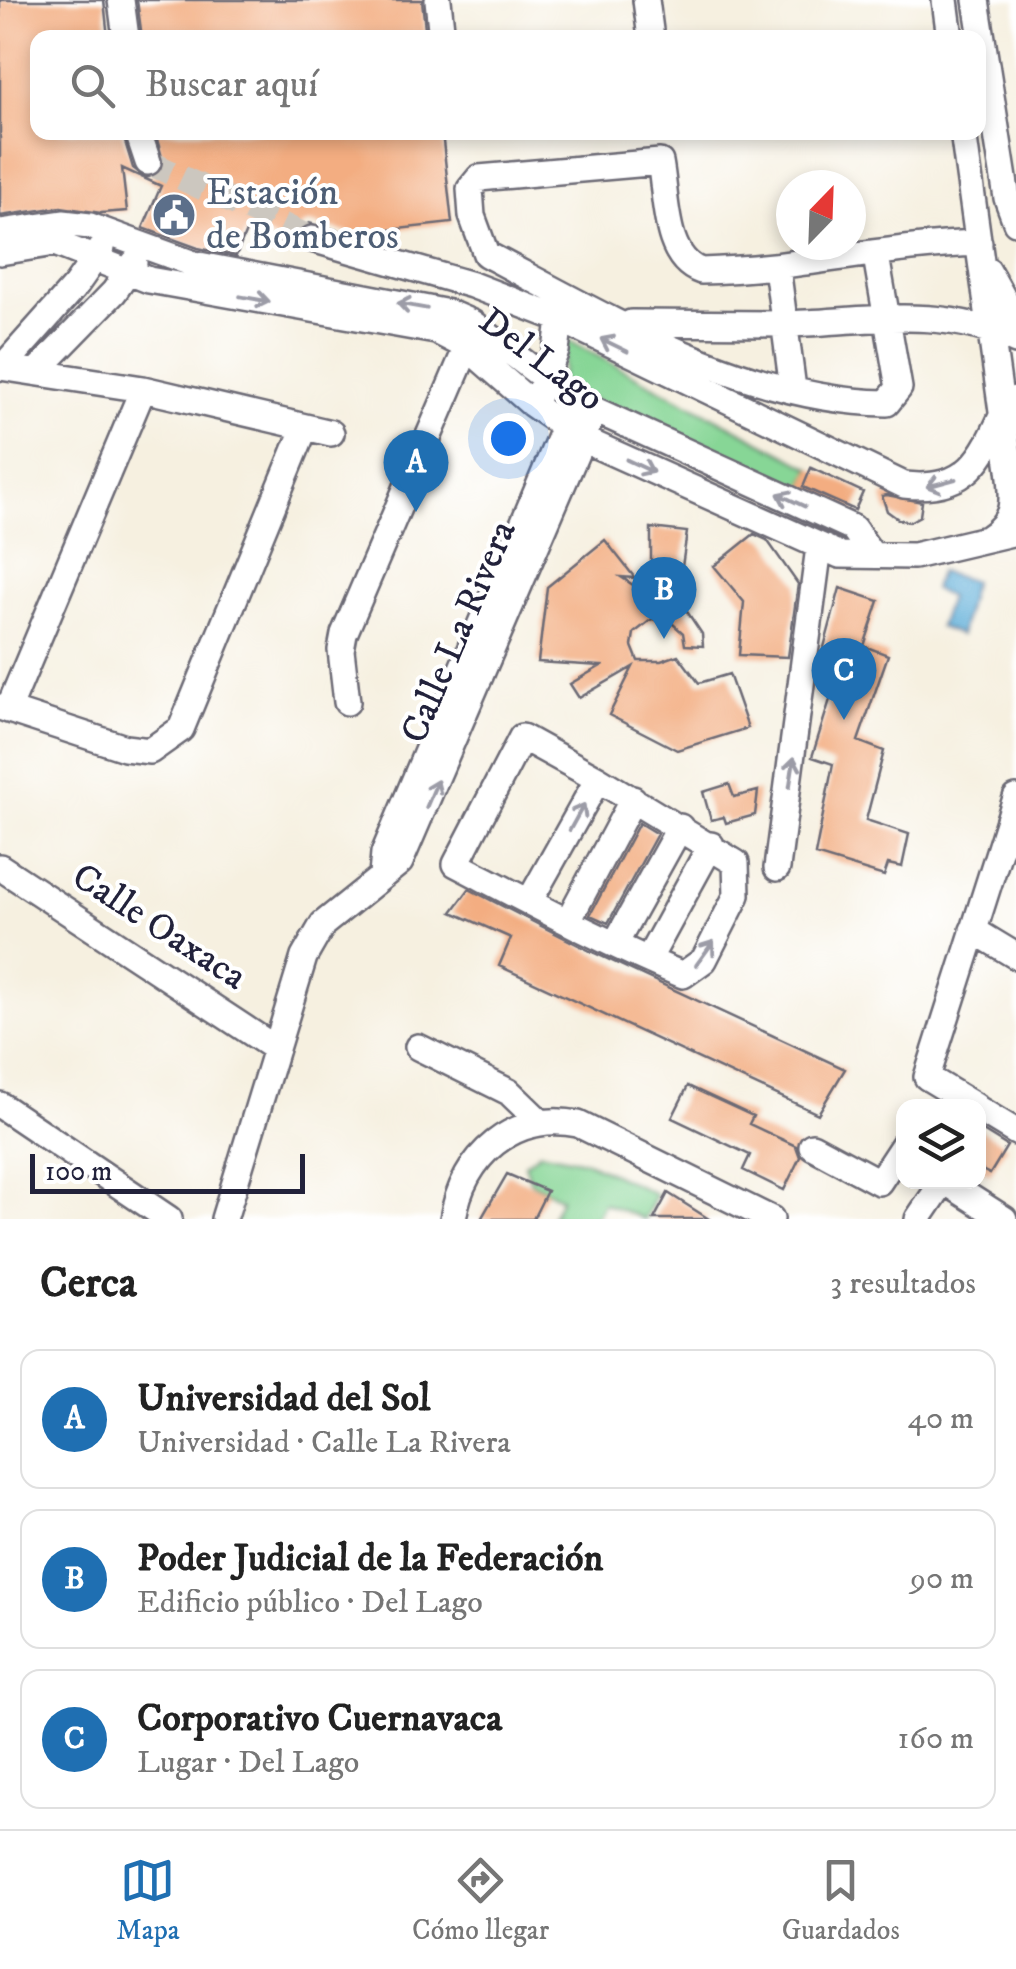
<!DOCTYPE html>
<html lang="es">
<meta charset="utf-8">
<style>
:root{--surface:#fff;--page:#f2f2f2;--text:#222;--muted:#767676;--line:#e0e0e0;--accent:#1f6fb2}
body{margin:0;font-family:"IM FELL DW Pica",serif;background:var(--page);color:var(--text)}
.controls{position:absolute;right:30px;bottom:30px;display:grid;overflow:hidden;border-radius:20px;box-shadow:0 5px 15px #0003}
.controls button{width:90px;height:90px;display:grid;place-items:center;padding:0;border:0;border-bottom:2px solid var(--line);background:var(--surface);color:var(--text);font:50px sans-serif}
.compass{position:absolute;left:776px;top:170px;width:90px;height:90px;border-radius:50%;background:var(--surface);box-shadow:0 5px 15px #0003;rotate:23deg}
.scale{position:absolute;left:30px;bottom:25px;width:275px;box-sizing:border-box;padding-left:10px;border:5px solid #22223b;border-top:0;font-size:28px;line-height:35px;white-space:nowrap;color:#22223b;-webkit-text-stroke:8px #fff;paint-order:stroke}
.you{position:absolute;left:508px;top:438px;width:35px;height:35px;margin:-25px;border:8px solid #fff;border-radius:50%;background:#1a73e8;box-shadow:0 0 0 15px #1a73e833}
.badge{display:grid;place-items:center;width:65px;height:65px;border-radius:50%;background:var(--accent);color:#fff;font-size:32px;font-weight:700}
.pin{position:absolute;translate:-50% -82px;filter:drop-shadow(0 2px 5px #0008)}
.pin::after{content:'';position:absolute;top:52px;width:35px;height:30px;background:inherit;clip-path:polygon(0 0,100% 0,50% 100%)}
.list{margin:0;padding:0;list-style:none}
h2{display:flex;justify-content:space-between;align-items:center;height:130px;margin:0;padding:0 40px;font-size:42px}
h2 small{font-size:32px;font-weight:400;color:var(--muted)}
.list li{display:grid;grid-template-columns:65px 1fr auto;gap:30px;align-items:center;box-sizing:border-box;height:140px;margin:0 20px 20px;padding:0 20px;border:2px solid var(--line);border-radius:20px}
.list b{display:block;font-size:38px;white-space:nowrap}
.list p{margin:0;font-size:32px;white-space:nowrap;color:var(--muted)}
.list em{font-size:32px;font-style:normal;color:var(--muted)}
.icon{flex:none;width:55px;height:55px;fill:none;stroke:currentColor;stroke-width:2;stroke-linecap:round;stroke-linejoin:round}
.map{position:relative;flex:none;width:1016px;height:1219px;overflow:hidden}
.search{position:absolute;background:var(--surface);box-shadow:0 5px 15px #0003;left:30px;right:30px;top:30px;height:110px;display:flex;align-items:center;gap:25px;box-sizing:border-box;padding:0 35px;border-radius:20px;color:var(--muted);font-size:38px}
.sheet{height:610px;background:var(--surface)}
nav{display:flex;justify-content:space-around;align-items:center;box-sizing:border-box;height:140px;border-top:2px solid var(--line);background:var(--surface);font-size:28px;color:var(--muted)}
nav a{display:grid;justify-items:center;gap:5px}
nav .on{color:var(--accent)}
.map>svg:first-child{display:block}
.green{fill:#87d696;stroke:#547c68;stroke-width:2.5}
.water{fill:#5eaed8;stroke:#40688a;stroke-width:2.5}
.building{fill:#f3ad81}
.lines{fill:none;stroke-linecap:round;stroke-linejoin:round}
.minor-tunnel{stroke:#ccc7bf;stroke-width:25;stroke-dasharray:25 12;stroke-linecap:butt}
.minor-casing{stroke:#6c6a75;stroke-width:30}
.minor{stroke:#fff;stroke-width:25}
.oneway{stroke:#9c9ca7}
.labels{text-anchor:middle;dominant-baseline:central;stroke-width:8;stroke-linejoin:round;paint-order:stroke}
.service-label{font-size:38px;fill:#4e5e75;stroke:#fff;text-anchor:start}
.street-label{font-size:38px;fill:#22223b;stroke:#fff}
</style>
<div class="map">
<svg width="1016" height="1219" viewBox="0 0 1016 1219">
<rect width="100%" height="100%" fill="#fff"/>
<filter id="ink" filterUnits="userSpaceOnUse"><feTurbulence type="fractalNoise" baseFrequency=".01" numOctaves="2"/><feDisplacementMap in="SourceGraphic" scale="20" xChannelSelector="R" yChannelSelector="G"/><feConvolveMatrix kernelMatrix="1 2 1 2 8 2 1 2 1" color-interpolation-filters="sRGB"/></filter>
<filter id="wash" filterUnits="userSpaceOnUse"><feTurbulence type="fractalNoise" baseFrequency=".0048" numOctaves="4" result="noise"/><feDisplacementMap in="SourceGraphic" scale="40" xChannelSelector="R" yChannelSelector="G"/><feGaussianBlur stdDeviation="2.25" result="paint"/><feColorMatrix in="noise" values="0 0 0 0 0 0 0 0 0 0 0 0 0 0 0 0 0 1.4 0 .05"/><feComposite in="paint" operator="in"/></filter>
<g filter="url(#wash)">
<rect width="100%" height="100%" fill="#f6f0e0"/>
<path class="green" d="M 567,340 L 811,468 L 803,487 L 783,497 L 561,383 Z
M 540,1152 L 585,1161 L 656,1194 L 644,1219 L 603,1203 L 595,1219 L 551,1219 L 561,1198 L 531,1182 L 525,1164 Z"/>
<path class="water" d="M 939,572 L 973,581 L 960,635 L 939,627 L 949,597 L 933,589 Z"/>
<g id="blocks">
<path class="building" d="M 0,0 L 104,0 L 108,38 L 38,38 L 38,132 L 122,132 L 133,168 L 146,178 L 159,173 L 164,164 L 155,132 L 442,132 L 452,223 L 353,234 L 309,223 L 300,228 L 296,241 L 281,242 L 248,227 L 236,256 L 198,248 L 143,228 L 161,186 L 122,168 L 127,211 L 101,213 L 61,207 L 0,216 Z
M 137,0 L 422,0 L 426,38 L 142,38 Z
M 811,468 L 863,492 L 855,510 L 803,487 Z
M 887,495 L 922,502 L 920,516 L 909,522 L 898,519 L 887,511 L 882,496 Z
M 651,528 L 687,532 L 680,581 L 651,579 Z
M 754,534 L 767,540 L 798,584 L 788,657 L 739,655 L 744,602 L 714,566 Z
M 605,540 L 635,578 L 621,577 L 651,597 L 651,592 L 686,610 L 702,634 L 703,646 L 685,645 L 683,633 L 673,624 L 652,619 L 634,633 L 632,646 L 638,661 L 661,661 L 678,655 L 699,683 L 729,674 L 748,728 L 677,750 L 609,715 L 633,667 L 579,698 L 570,684 L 601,666 L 538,662 L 547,587 Z
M 840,588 L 879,601 L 864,646 L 888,655 L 858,741 L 884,751 L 866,820 L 909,834 L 902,867 L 888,864 L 884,876 L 815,855 L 833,764 L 812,757 L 839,671 L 820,662 Z
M 729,784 L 734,797 L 758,791 L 755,815 L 726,823 L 724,817 L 711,820 L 703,792 Z
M 639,823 L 657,834 L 608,923 L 590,915 Z
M 469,889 L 590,951 L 845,1069 L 818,1114 L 499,966 L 511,938 L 452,912 Z
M 688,1086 L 753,1116 L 749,1124 L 796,1146 L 800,1157 L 784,1190 L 743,1170 L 750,1155 L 672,1118 Z
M 978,1128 L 1007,1146 L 990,1174 L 978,1168 Z
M 507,1174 L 547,1191 L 533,1219 L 481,1219 Z
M 668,1193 L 709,1219 L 654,1219 Z"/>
</g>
</g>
<g filter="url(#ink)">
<use href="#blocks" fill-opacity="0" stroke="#6c6a75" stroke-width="2.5"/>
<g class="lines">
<path class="minor-tunnel" d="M 148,162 L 312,239"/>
<defs>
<path id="minor" d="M 121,0 L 126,38
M 438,0 L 442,38
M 646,0 L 651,38
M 945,0 L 950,38
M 976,0 L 1007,198 L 1016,222
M 138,132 L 148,162
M 963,132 L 1010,469 L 1016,477
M 0,232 L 63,223 L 90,226 L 194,264 L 449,313 L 472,323 L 575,401 L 853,528 L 870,552
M 312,239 L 472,285 L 560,319 L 904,485 C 969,492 983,458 1007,405 L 1016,399
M 0,252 L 55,243 L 149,280 L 436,331 L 467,347 L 532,404 L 582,439 L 840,555 L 914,556 L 1016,532
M 876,256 L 899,388 L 887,403 C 745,401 608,318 486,254 L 472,216 L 470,189 L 479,178 L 660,162 C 667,197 663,258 701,271 C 795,269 886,246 979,243
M 777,267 L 793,389
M 988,271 L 1016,321
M 631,323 C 682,323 733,324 784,324 C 864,322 941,304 1016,341
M 0,367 L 143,389 L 331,433
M 3,367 L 76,285 L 102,248
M 37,371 L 114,292 L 134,263
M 538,395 L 556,351 L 560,319
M 988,538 C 1016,520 1014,500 1010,469
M 347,702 L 341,650 L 344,634 L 467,347
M 0,707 L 125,748 L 150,751 L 181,729 L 305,427
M 8,710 L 143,389
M 0,867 L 276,1049
M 777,868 L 819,547
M 382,875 L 384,853 L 569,415
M 529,902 L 598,779 L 522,737 L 456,864 C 531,903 605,943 683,975 L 704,960 L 737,895 L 736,863 L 598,779
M 568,921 L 633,799
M 973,930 L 1016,956
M 615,944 L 680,827
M 648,960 L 711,845
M 418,1047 L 509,1092 L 538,1120
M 0,1105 L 169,1219
M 975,1106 L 927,1077 L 1016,798
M 978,1109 L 1016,1132
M 812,1146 L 879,1182 L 904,1144
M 946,1182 L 1004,1219
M 224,1219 L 304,957 L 323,924 L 400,862 L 589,423
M 453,1219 C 462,1156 514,1111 578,1124 L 771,1219
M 918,1219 L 943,1182"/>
</defs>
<use href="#minor" class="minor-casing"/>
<use href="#minor" class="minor"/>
</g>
<defs><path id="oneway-shaft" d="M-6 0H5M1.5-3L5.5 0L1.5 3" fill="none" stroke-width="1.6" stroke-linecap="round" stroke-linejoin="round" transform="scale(2.5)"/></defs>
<g class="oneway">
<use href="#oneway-shaft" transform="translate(255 299) rotate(10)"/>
<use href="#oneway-shaft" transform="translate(412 306) rotate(-170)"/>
<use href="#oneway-shaft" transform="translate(614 345) rotate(-154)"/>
<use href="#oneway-shaft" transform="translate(640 466) rotate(25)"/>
<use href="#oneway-shaft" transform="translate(941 483) rotate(165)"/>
<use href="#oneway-shaft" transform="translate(791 500) rotate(-155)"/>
<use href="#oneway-shaft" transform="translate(792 772) rotate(-81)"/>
<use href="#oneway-shaft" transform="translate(432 794) rotate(-67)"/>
<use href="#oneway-shaft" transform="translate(577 817) rotate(-61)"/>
<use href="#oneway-shaft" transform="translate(705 953) rotate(-54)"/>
</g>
</g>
<defs>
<symbol id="civic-disc" viewBox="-11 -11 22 22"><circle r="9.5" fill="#5c6f8a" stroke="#fff"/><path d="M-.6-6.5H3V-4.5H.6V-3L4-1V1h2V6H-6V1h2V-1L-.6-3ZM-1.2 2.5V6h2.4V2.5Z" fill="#fff"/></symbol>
</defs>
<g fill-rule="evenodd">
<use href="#civic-disc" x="149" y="190" width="50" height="50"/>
</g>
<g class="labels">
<g class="service-label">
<text x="206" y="193">Estación<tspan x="206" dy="44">de Bomberos</tspan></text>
</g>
<g class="street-label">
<text transform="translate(541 360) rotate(37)">Del Lago</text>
<text transform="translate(459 632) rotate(-67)">Calle La Rivera</text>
<text transform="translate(159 927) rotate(33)">Calle Oaxaca</text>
</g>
</g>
</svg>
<div class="controls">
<button><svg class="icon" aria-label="layers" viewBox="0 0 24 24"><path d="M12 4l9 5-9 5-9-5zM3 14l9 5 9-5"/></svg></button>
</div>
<svg class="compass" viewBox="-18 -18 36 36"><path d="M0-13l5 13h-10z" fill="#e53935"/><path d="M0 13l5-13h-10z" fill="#767676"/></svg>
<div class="scale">100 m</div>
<div class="you"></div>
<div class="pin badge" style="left:416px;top:512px">A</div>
<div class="pin badge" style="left:664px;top:639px">B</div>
<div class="pin badge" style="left:844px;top:720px">C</div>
<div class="search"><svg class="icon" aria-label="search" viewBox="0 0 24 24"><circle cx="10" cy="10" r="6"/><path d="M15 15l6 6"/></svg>Buscar aquí</div>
</div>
<section class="sheet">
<h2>Cerca<small>3 resultados</small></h2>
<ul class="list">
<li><span class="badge">A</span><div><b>Universidad del Sol</b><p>Universidad · Calle La Rivera</p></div><em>40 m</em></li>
<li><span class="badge">B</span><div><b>Poder Judicial de la Federación</b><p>Edificio público · Del Lago</p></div><em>90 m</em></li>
<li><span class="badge">C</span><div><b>Corporativo Cuernavaca</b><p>Lugar · Del Lago</p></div><em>160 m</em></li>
</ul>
</section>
<nav>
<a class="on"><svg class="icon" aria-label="map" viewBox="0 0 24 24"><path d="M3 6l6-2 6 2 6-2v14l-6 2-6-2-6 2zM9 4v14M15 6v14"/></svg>Mapa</a>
<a><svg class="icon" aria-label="directions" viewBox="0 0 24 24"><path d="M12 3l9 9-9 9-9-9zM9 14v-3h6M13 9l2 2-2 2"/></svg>Cómo llegar</a>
<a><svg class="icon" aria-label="saved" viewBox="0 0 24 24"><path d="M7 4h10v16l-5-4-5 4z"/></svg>Guardados</a>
</nav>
